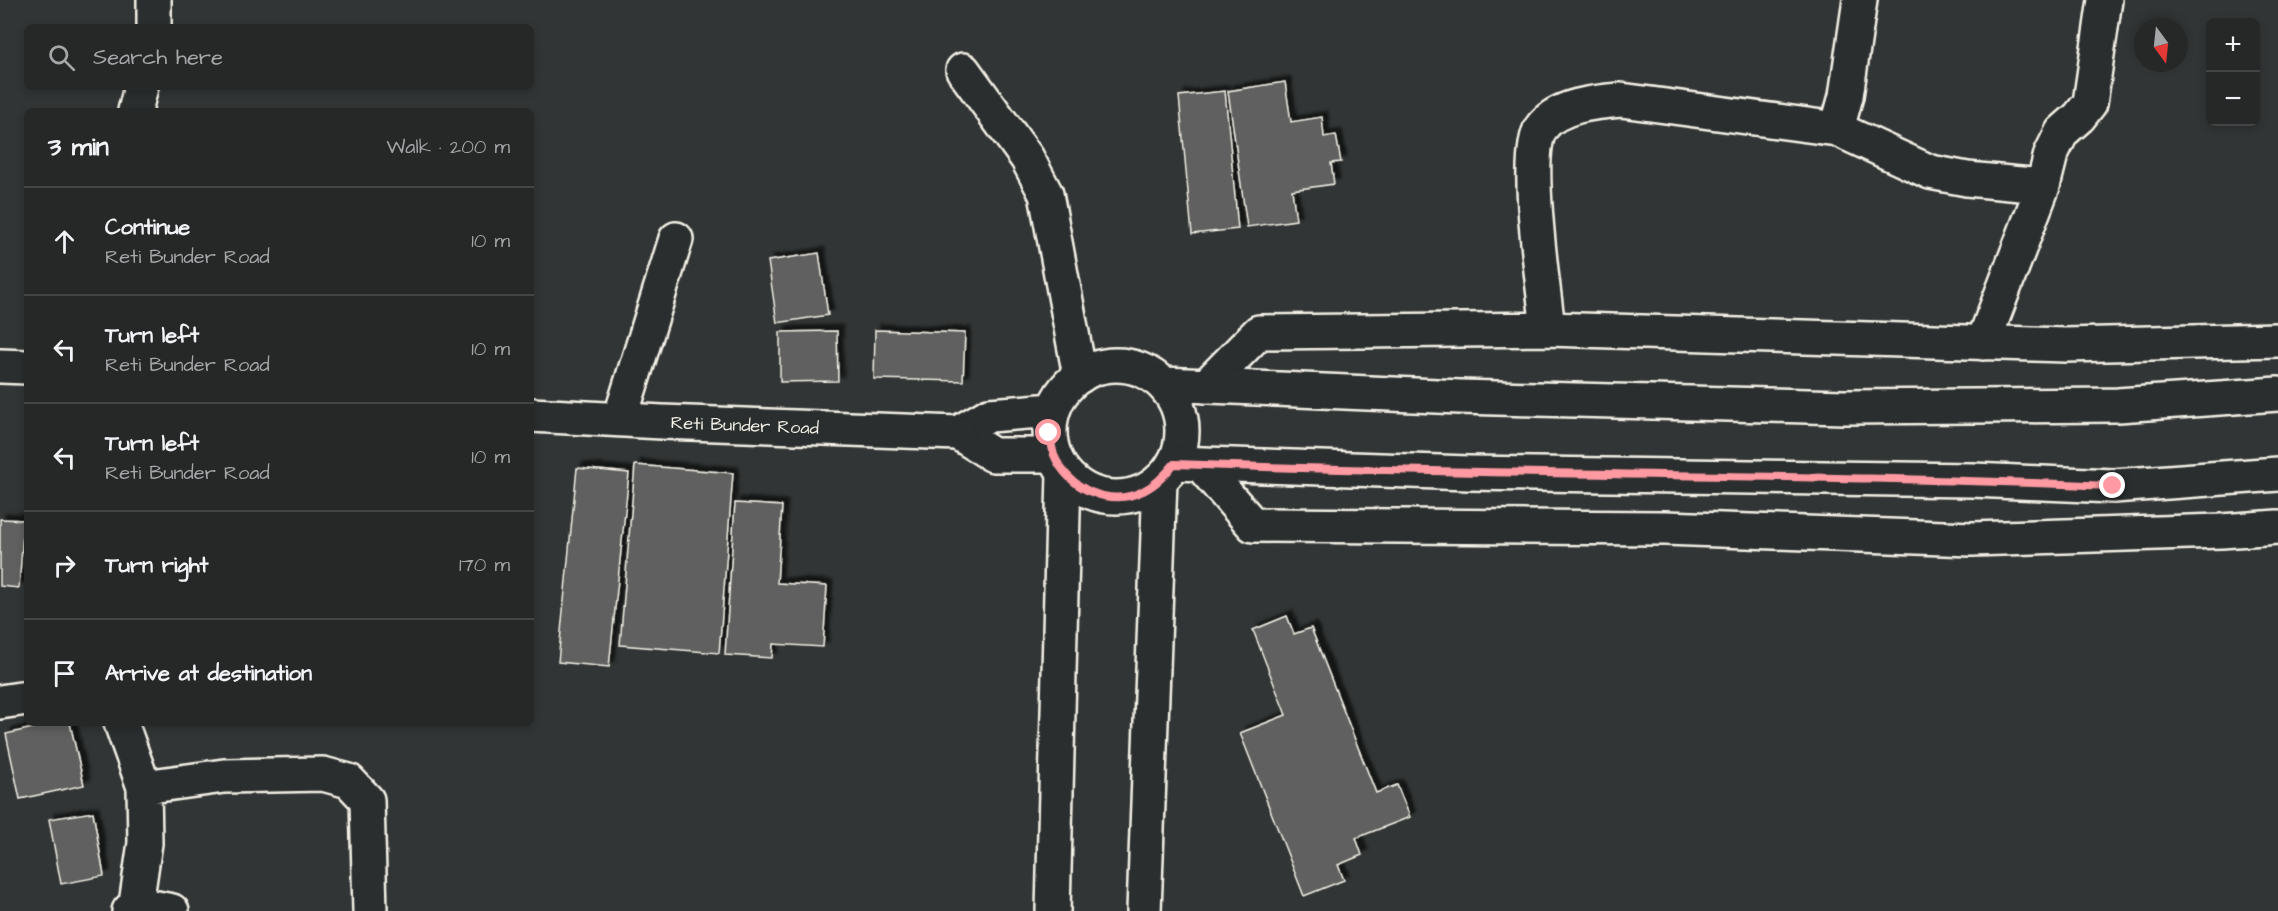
<!DOCTYPE html>
<meta charset="utf-8">
<style>
:root{--surface:#262828;--page:#2e3030;--text:#f1f3f6;--muted:#a4a6a8;--line:#424445}
body{margin:0;font-family:"Architects Daughter",sans-serif;background:var(--page);color:var(--text)}
.controls{position:absolute;right:18px;top:18px;display:grid;overflow:hidden;border-radius:9px;box-shadow:0 3px 9px #0003}
.controls button{width:54px;height:54px;display:grid;place-items:center;padding:0;border:0;border-bottom:2px solid var(--line);background:var(--surface);color:var(--text);font:30px sans-serif}
.compass{position:absolute;left:2134px;top:18px;width:54px;height:54px;border-radius:50%;background:var(--surface);box-shadow:0 3px 9px #0003;rotate:165deg}
.stop{position:absolute;width:18px;height:18px;margin:-14px;border:4px solid #ff9aa2;border-radius:50%;background:#fff}
.stop.end{background:#ff9aa2;border-color:#fff;box-shadow:0 2px 6px #0008}
.list{margin:0;padding:0;list-style:none}
h2{display:flex;justify-content:space-between;align-items:center;height:78px;margin:0;padding:0 24px;font-size:26px}
h2 small{font-size:20px;font-weight:400;color:var(--muted)}
.list li{display:grid;grid-template-columns:39px 1fr auto;gap:18px;align-items:center;box-sizing:border-box;height:108px;padding:0 24px;border-top:2px solid var(--line)}
.list b{display:block;font-size:22px;white-space:nowrap}
.list p{margin:0;font-size:20px;white-space:nowrap;color:var(--muted)}
.list em{font-size:20px;font-style:normal;color:var(--muted)}
.icon{flex:none;width:33px;height:33px;fill:none;stroke:currentColor;stroke-width:2;stroke-linecap:round;stroke-linejoin:round}
.map{position:relative;flex:none;width:2278px;height:911px;overflow:hidden}
.search{position:absolute;background:var(--surface);box-shadow:0 3px 9px #0003;left:24px;top:24px;width:510px;height:66px;display:flex;align-items:center;gap:15px;box-sizing:border-box;padding:0 21px;border-radius:9px;color:var(--muted);font-size:22px}
.panel{position:absolute;background:var(--surface);box-shadow:0 3px 9px #0003;left:24px;top:108px;width:510px;height:618px;border-radius:9px}
.map>svg:first-child{display:block}
.building{fill:#5f605f;stroke:#f4f1e8;stroke-width:1.5;filter:url(#shadow)}
.lines{fill:none;stroke-linecap:round;stroke-linejoin:round}
.minor-casing{stroke:#f4f1e8;stroke-width:38}
.major-casing{stroke:#f4f1e8;stroke-width:38}
.minor{stroke:#2a2d2e;stroke-width:33}
.major{stroke:#2a2d2e;stroke-width:33}
.route{stroke:#ff9aa2;stroke-width:8}
.labels{text-anchor:middle;dominant-baseline:central;stroke-width:5;stroke-linejoin:round;paint-order:stroke}
.street-label{font-size:18px;fill:#f4f1e8;stroke:#2a2d2e}
</style>
<div class="map">
<svg width="2278" height="911" viewBox="0 0 2278 911">
<defs>
<filter id="shadow"><feDropShadow dx="5.5" dy="-5.5" stdDeviation="1.5" flood-color="#0009"/></filter>
</defs>
<rect width="100%" height="100%" fill="#323535"/>
<filter id="ink" filterUnits="userSpaceOnUse"><feTurbulence type="fractalNoise" baseFrequency=".0167" numOctaves="2"/><feDisplacementMap in="SourceGraphic" scale="12" xChannelSelector="R" yChannelSelector="G"/><feConvolveMatrix kernelMatrix="1 2 1 2 8 2 1 2 1" color-interpolation-filters="sRGB"/></filter>
<g filter="url(#ink)">
<path class="building" d="M 1285,82 L 1291,122 L 1322,117 L 1324,137 L 1336,135 L 1341,162 L 1331,163 L 1334,184 L 1292,190 L 1296,220 L 1247,227 L 1228,91 Z
M 1225,91 L 1238,229 L 1192,234 L 1179,96 Z
M 819,253 L 828,315 L 777,323 L 768,261 Z
M 875,330 L 965,333 L 963,381 L 874,379 Z
M 837,331 L 838,381 L 780,382 L 780,332 Z
M 635,465 L 733,473 L 719,653 L 620,645 Z
M 577,468 L 629,473 L 609,667 L 558,662 Z
M 735,503 L 782,506 L 777,583 L 827,586 L 823,647 L 773,644 L 772,658 L 725,655 Z
M 0,519 L 24,520 L 19,588 L 0,586 Z
M 1287,616 L 1294,634 L 1311,628 L 1376,793 L 1397,785 L 1410,817 L 1356,838 L 1362,855 L 1338,865 L 1344,880 L 1304,896 L 1240,733 L 1286,715 L 1253,630 Z
M 55,723 L 70,723 L 84,785 L 20,799 L 6,734 Z
M 93,812 L 104,876 L 61,884 L 49,819 Z"/>
<g class="lines">
<defs>
<path id="minor" d="M 154,27 L 154,0
M 963,70 L 1027,158 L 1046,194 L 1080,376
M 135,111 L 141,87
M 1837,129 L 1846,96 L 1860,0
M 1548,329 C 1544,290 1523,157 1541,128 C 1557,105 1596,102 1621,100 L 1837,129 L 1930,172 L 1967,179 L 2043,186
M 1983,343 L 2043,186 L 2051,154 L 2062,132 L 2079,117 L 2090,103 L 2105,0
M 1206,386 L 1259,332 L 1548,329 L 2065,345 L 2278,340
M 620,419 L 676,239
M 1201,465 L 1253,525 L 1665,528 L 1972,539 L 2221,531 L 2278,527
M 0,702 L 27,698
M 121,723 L 144,787 L 145,843 L 136,904 L 129,911
M 144,787 L 224,776 L 323,774 L 349,781 L 367,800 L 370,911
M 136,904 L 172,911
M 1053,911 L 1064,473
M 1144,911 L 1160,480"/>
<g id="major">
<circle cx="1116" cy="431" r="66"/>
<path d="M 0,366 L 27,367"/>
<path d="M 1163,384 L 1460,397 L 1844,407 L 2118,405 L 2278,394"/>
<path d="M 1053,410 L 989,415 L 958,433 L 993,455 L 1054,455"/>
<path id="s1" d="M 531,415 L 662,422 L 958,433"/>
<path d="M 1174,463 L 1469,473 L 1972,480 L 2113,486 L 2278,474"/>
</g>
</defs>
<use href="#minor" class="minor-casing"/>
<use href="#major" class="major-casing"/>
<use href="#minor" class="minor"/>
<use href="#major" class="major"/>
</g>
</g>
<g class="lines" filter="url(#ink)">
<path class="route" d="M 1049,433 C 1051,440 1052,448 1054,455 C 1068,489 1110,508 1143,491 C 1156,485 1165,475 1174,464 C 1487,476 1800,473 2113,486"/>
</g>
<g class="labels">
<g class="street-label">
<text stroke="none"><textPath href="#s1" startOffset="214">Reti Bunder Road</textPath></text>
</g>
</g>
</svg>
<div class="controls">
<button>+</button>
<button>−</button>
</div>
<svg class="compass" viewBox="-18 -18 36 36"><path d="M0-13l5 13h-10z" fill="#e53935"/><path d="M0 13l5-13h-10z" fill="#a4a6a8"/></svg>
<div class="stop" style="left:1049px;top:433px"></div>
<div class="stop end" style="left:2113px;top:486px"></div>
<div class="search"><svg class="icon" aria-label="search" viewBox="0 0 24 24"><circle cx="10" cy="10" r="6"/><path d="M15 15l6 6"/></svg>Search here</div>
<section class="panel">
<h2>3 min<small>Walk · 200 m</small></h2>
<ul class="list">
<li><svg class="icon" aria-label="ahead" viewBox="0 0 24 24"><path d="M12 20V5M6 11l6-6 6 6"/></svg><div><b>Continue</b><p>Reti Bunder Road</p></div><em>10 m</em></li>
<li><svg class="icon" aria-label="left" viewBox="0 0 24 24"><path d="M17 20v-9H6M10 6l-5 5 5 5"/></svg><div><b>Turn left</b><p>Reti Bunder Road</p></div><em>10 m</em></li>
<li><svg class="icon" aria-label="left" viewBox="0 0 24 24"><path d="M17 20v-9H6M10 6l-5 5 5 5"/></svg><div><b>Turn left</b><p>Reti Bunder Road</p></div><em>10 m</em></li>
<li><svg class="icon" aria-label="right" viewBox="0 0 24 24"><path d="M7 20v-9h11M14 6l5 5-5 5"/></svg><div><b>Turn right</b></div><em>170 m</em></li>
<li><svg class="icon" aria-label="arrive" viewBox="0 0 24 24"><path d="M6 21V4h12l-3 4 3 4H6"/></svg><div><b>Arrive at destination</b></div></li>
</ul>
</section>
</div>
